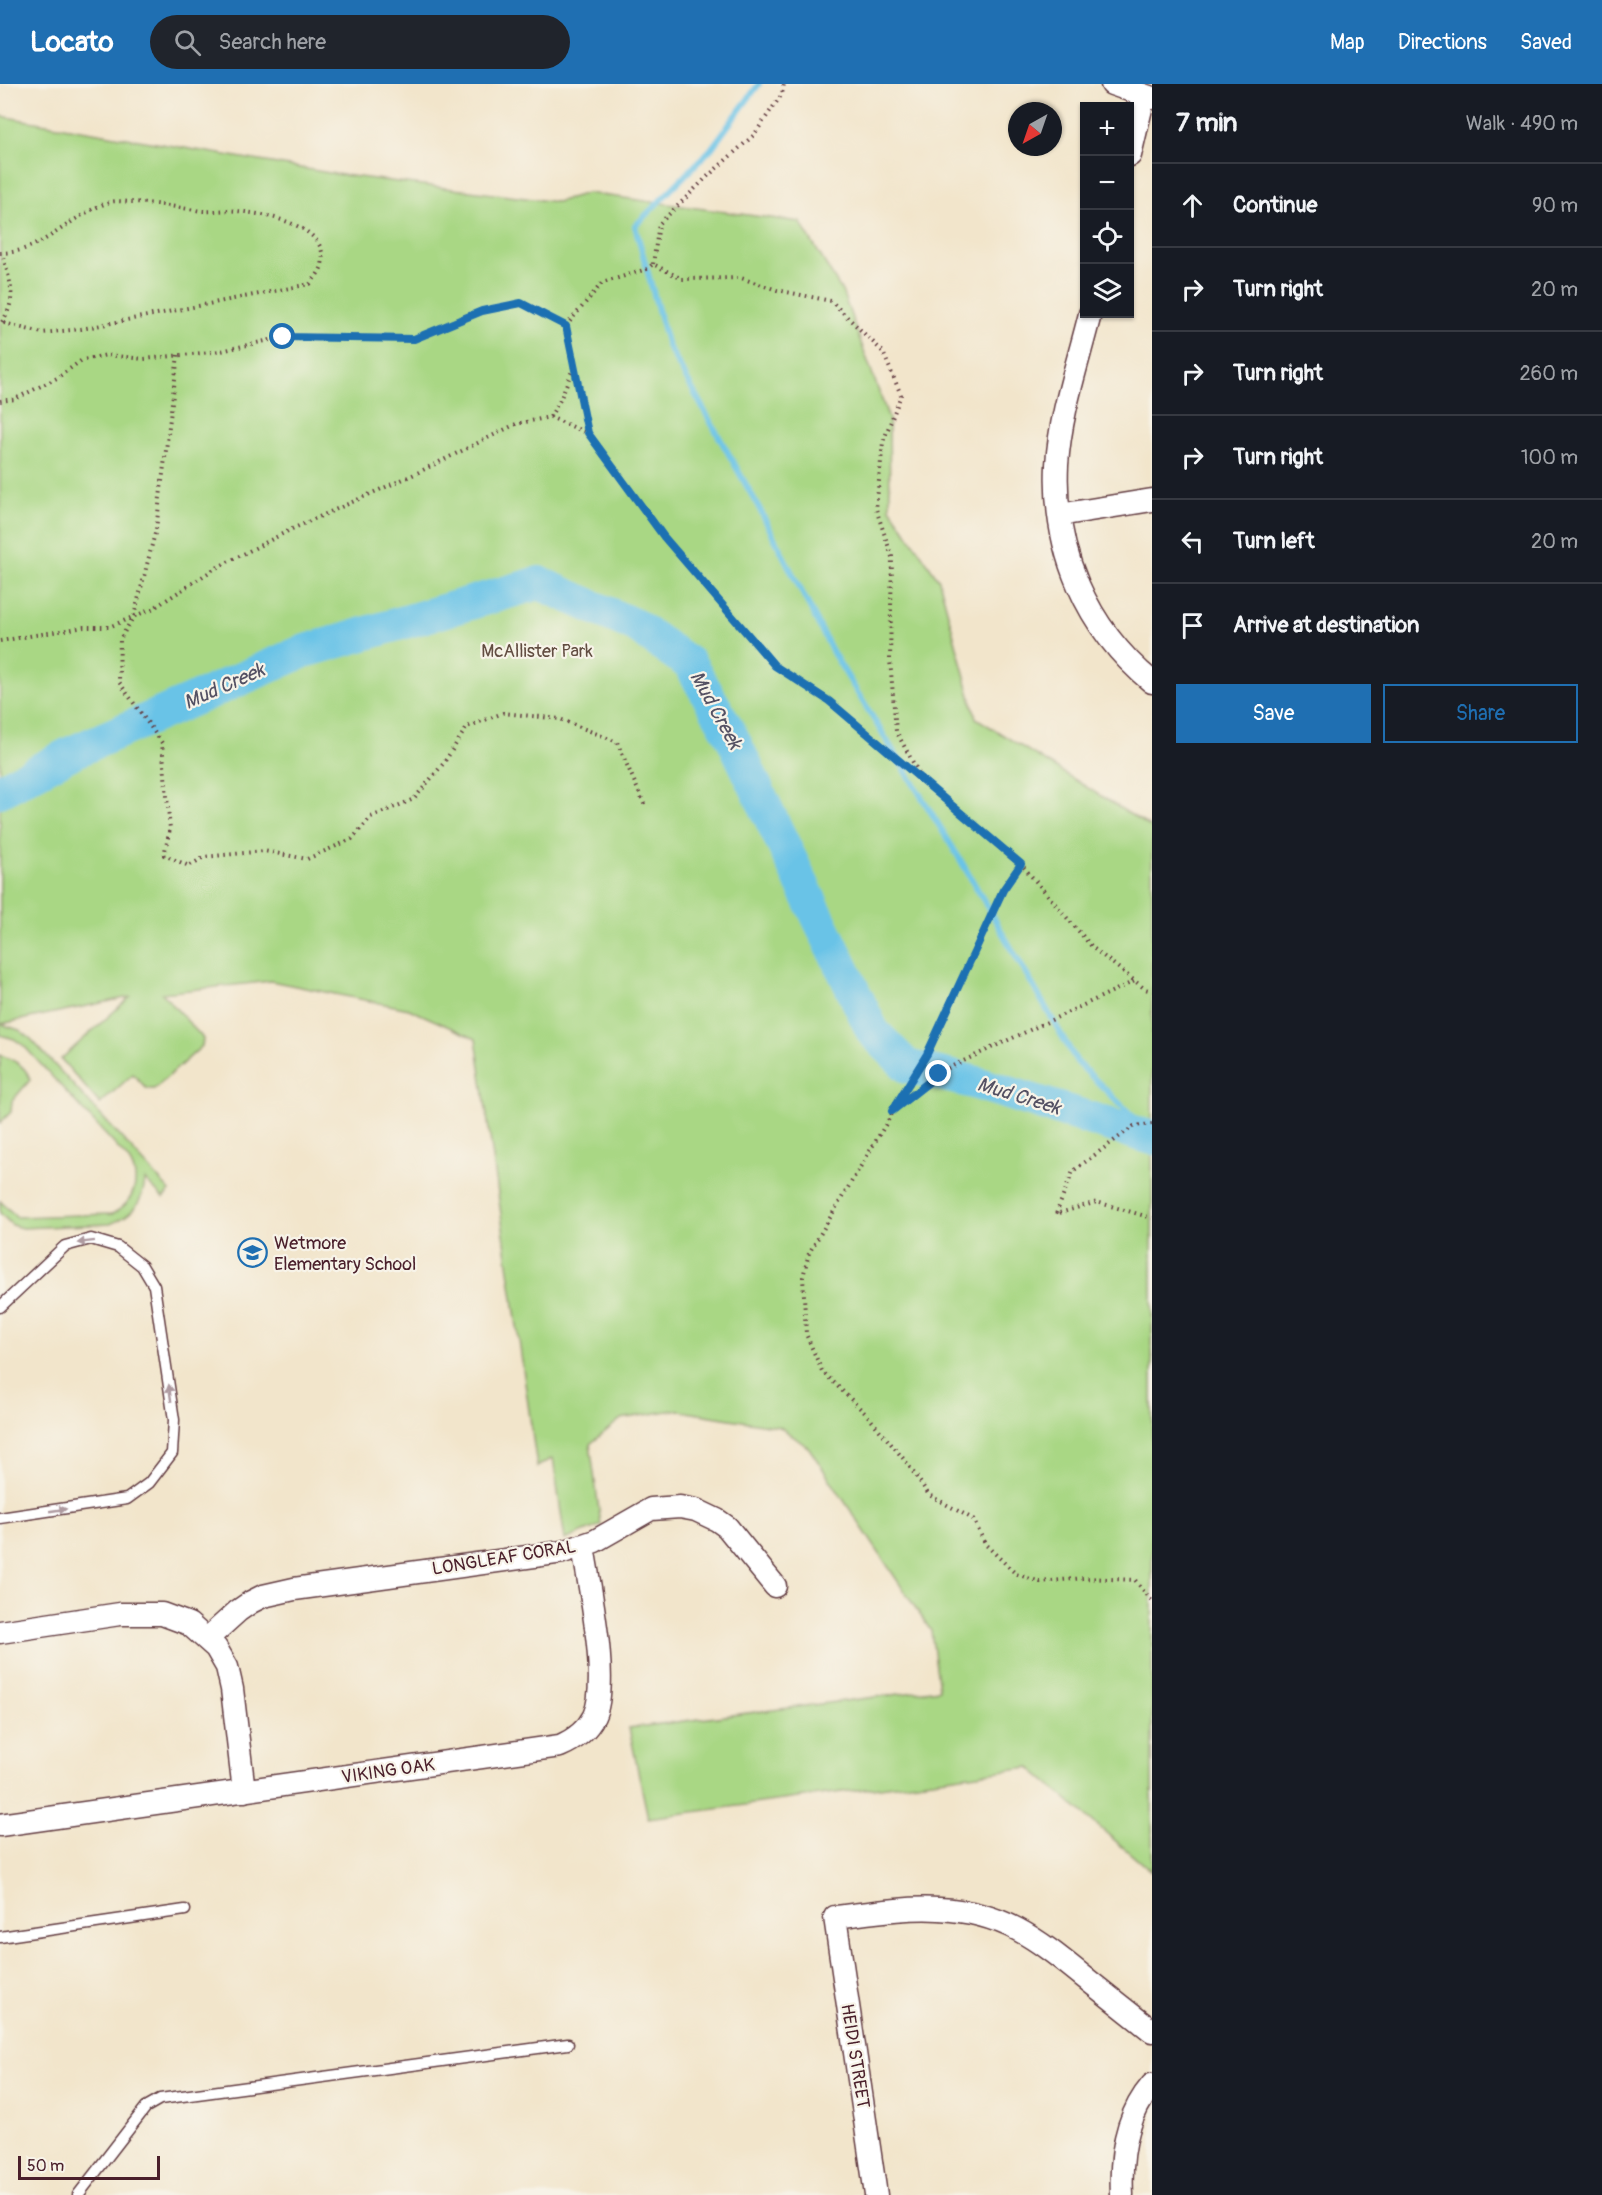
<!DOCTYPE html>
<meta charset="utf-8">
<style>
:root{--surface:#171b24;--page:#20242c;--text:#f1f3f6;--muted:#9ea1a6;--line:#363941;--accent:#1f6fb2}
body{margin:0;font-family:Pangolin,sans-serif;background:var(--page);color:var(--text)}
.controls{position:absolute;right:18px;top:18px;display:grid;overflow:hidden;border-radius:0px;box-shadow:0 2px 4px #0004}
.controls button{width:54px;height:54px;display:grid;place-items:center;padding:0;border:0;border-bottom:2px solid var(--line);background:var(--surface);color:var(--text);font:30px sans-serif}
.compass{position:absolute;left:1008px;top:18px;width:54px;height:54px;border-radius:50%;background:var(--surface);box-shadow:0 2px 4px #0004;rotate:220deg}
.scale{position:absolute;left:18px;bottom:15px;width:142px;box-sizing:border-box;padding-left:6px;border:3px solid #4a1f2b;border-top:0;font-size:16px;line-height:21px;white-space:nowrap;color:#4a1f2b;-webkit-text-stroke:4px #f7f3e8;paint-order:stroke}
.stop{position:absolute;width:18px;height:18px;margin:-14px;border:4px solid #1f6fb2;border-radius:50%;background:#fff}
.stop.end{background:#1f6fb2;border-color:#fff;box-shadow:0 2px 6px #0008}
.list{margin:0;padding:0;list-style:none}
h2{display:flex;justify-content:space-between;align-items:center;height:78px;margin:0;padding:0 24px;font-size:26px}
h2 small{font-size:20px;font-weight:400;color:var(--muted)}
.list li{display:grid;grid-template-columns:39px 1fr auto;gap:18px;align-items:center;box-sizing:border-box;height:84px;padding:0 24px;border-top:2px solid var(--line)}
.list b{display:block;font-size:22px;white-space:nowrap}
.list em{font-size:20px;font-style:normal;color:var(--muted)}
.actions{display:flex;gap:12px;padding:18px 24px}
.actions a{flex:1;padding:14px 0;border:2px solid var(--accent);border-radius:0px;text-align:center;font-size:21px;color:var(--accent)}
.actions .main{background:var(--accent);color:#fff}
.icon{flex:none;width:33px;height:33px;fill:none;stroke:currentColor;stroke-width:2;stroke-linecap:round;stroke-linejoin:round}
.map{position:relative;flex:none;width:1152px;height:2111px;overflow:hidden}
header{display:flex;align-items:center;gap:36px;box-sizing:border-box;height:84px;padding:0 30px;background:var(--accent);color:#fff}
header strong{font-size:28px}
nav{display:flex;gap:33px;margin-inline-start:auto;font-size:21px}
.search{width:420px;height:54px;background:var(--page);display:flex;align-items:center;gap:15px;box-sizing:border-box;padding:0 21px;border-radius:33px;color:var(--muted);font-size:22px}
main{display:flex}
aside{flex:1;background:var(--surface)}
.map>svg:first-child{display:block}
.green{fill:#a9d784;stroke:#7a7b58;stroke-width:1.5}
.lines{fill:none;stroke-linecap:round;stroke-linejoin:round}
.stream{stroke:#69c3e7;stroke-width:6}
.river{stroke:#69c3e7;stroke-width:34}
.service-casing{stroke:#633d43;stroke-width:13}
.minor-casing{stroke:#633d43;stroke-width:25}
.path{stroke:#633d43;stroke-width:4;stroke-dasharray:1.5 4.5;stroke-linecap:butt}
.service{stroke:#fff;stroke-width:10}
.minor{stroke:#fff;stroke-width:22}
.oneway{fill:#ae9aa0}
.route{stroke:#1f6fb2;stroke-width:8}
.labels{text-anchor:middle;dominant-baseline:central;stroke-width:4.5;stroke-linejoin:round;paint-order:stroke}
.park-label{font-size:18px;fill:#624d41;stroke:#f7f3e8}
.poi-label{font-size:18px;fill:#4a1f2b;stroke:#f7f3e8;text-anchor:start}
.street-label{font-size:18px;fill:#4a1f2b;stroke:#f7f3e8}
.water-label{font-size:20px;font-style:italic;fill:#535063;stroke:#f7f3e8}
</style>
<header>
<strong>Locato</strong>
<div class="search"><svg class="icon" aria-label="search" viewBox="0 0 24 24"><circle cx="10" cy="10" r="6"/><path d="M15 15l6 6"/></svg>Search here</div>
<nav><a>Map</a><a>Directions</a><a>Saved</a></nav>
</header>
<main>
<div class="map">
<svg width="1152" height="2111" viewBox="0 0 1152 2111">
<rect width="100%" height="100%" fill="#f7f3e8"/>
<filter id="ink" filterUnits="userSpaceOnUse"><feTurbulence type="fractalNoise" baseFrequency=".0167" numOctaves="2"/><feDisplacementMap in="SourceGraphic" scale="12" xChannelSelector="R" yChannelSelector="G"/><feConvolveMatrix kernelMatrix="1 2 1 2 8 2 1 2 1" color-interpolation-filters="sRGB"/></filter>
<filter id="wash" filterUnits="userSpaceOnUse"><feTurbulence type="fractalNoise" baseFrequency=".008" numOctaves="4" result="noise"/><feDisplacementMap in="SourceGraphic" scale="24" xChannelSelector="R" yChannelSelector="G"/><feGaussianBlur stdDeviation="1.35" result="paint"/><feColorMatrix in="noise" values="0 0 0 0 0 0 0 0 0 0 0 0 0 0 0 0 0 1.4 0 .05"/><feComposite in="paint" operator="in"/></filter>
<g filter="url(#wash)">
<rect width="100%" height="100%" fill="#f2e5cb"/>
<path class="green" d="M 0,32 L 335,90 L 557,118 L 587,109 L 800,138 L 842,207 L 889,335 L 890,424 L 939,496 L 976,634 L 1152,744 L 1152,1788 L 1029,1683 L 648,1734 L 629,1644 L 939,1605 L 931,1547 L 809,1364 L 780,1343 L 674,1326 L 621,1335 L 590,1360 L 601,1441 L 565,1456 L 553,1374 L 537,1383 L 476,955 L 409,925 L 271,897 L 162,909 L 201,952 L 203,955 L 202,962 L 154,1005 L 147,1005 L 133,990 L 100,1020 L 61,975 L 130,913 L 1,940 L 19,946 L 31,955 L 170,1107 L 163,1114 L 145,1096 C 143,1119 132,1132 110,1140 L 22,1144 L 12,1141 L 0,1129 L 0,1117 L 17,1133 L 112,1130 C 134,1119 143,1095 127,1074 L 24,962 L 14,955 L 0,951 Z
M 0,971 C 12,975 27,982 30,996 L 12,1017 L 11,1028 L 0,1039 Z"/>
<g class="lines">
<path class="stream" d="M 759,0 L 711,65 L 635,142 L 668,262 L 758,422 L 833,569 L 961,777 L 1077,978 L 1152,1051"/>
<path class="river" d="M 0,707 L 71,669 L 302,568 L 539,499 L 636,542 L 690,580 L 731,651 L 873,948 L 907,982 L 973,998 L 1152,1054"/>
</g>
</g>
<g filter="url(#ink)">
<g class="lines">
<defs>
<path id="service" d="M 0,1223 L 65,1162 L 91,1155 L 118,1163 L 142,1182 L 154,1202 L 174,1336 L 172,1369 L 149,1399 L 127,1415 L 0,1434
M 0,1853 L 185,1826
M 78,2111 L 146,2023 L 160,2015 L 568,1960"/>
<path id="minor" d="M 1112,0 L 1152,14
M 1130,71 L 1144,12
M 1090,230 C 1078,279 1060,330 1057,381 C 1053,466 1086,544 1152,598
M 1059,431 L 1152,416
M 0,1548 L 120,1530 L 162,1530 L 189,1540 L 216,1564 L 227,1583 L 232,1605 L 244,1707
M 207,1555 L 238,1527 L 251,1518 L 263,1512 L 294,1505 L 563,1468 L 595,1457 L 651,1425 L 680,1423 L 696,1426 L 717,1436 L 727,1443 L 775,1502
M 0,1741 L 560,1662 C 574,1656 587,1646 594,1632 C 610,1598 589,1502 583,1462
M 876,2111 L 835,1833 C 869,1829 904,1823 939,1825 C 1003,1828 1036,1854 1084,1893 C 1107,1911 1129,1929 1152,1947
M 1122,2111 C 1120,2073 1126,2031 1152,2001"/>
</defs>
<use href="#service" class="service-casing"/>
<use href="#minor" class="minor-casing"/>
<path class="path" d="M 0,169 C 43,169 71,130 110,118 C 117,116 126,118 133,118 C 156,119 173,123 196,126 C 209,129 223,125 237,127 C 265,130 330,141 322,181 C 321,187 314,195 310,200 L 81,245 L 42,249 L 0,238
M 653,180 L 659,140 L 709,91 L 754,51 L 782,10 L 784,0
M 2,238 C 19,212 9,197 2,169
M 566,242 L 602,199 L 647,185 L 653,180 L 682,195 L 741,194 L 777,206 L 831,217 L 883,268 L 901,311 L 883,358 L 876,425 L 892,473 L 890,576 L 896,647 L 922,695
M 178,271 L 156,445 L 134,532 L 120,555 L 119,598 L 162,659 L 170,745 L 164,771 L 189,782 L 204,773 L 264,767 L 307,775 L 352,755 L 371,733 L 414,715 L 443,680 L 467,643 L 503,629 L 560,635 L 617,658 L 645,722
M 0,317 L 15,315 L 57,294 L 82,276 L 107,271 L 144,275 L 221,267 L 283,253 L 414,255 L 482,227 L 521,219 L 566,242 L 588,349 L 664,453 L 775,582 L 829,617 L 1021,780 L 1093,864 L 1145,905 L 1152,907
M 550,333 L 560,316 L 574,282
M 0,557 L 84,543 L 109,543 L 154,524 L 214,485 L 292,445 L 417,389 L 516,340 L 550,333 L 587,349
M 1021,780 L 1003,806 L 927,971 L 809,1169 L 803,1193 L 806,1250 L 822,1287 L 867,1331 L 907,1379 L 929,1411 L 973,1435 L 986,1461 L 1016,1490 L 1040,1498 L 1084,1494 L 1135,1496 L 1152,1517
M 895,1024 L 944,986 L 1135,897
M 1152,1040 L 1134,1042 L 1073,1087 L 1056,1130 L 1097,1118 L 1152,1134"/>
<use href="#service" class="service"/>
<use href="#minor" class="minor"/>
</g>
<defs><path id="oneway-solid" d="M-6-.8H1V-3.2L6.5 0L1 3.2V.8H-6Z" transform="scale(1.5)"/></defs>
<g class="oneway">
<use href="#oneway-solid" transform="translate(86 1158) rotate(173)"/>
<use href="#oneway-solid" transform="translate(170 1309) rotate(-98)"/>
<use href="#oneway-solid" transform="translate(58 1426) rotate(-8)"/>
</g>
</g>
<g class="lines" filter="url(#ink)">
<path class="route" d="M 283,253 L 414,255 L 482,227 L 521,219 L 566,242 L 588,349 L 664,453 L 775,582 L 829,617 L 1021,780 L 1003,806 L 927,970 L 892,1027 L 939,990"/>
</g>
<defs>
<symbol id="school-ring" viewBox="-11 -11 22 22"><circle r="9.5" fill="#f7f3e8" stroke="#1f6fb2" stroke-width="1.5"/><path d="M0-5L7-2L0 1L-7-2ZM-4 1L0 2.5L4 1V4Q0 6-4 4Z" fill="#1f6fb2"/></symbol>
</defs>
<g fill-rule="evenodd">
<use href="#school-ring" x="236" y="1152" width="33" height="33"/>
</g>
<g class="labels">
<g class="park-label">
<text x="537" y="567">McAllister Park</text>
</g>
<g class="poi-label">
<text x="274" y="1159">Wetmore<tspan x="274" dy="21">Elementary School</tspan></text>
</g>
<g class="street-label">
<text transform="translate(504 1474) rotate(-9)">LONGLEAF CORAL</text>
<text transform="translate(388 1687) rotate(-8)">VIKING OAK</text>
<text transform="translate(855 1972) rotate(81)">HEIDI STREET</text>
</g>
<g class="water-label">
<text transform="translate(224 602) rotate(-24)">Mud Creek</text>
<text transform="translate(716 626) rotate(61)">Mud Creek</text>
<text transform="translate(1019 1012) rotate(17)">Mud Creek</text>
</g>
</g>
</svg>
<div class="controls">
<button>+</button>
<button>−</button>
<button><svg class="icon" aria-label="locate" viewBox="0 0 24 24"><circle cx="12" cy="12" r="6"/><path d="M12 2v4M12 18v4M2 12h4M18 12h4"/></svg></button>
<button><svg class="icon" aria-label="layers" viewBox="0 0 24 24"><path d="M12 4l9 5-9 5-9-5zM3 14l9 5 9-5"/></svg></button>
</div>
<svg class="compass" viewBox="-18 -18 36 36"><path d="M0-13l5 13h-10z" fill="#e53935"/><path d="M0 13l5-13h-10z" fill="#9ea1a6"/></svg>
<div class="scale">50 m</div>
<div class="stop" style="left:283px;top:253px"></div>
<div class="stop end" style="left:939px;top:990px"></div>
</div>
<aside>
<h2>7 min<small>Walk · 490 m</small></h2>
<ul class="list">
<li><svg class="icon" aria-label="ahead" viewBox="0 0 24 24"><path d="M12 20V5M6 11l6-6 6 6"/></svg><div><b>Continue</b></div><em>90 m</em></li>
<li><svg class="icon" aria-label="right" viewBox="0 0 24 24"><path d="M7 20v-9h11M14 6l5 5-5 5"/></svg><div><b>Turn right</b></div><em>20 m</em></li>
<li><svg class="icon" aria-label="right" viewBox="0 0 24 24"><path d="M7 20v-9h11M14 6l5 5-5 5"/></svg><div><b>Turn right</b></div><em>260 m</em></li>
<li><svg class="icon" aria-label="right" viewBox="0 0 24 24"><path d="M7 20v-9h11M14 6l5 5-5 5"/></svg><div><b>Turn right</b></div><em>100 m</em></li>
<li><svg class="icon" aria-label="left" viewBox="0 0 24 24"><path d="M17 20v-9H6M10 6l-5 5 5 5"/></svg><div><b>Turn left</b></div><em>20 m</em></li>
<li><svg class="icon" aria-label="arrive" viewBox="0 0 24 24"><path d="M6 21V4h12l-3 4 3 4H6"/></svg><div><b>Arrive at destination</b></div></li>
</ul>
<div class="actions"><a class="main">Save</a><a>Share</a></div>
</aside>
</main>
